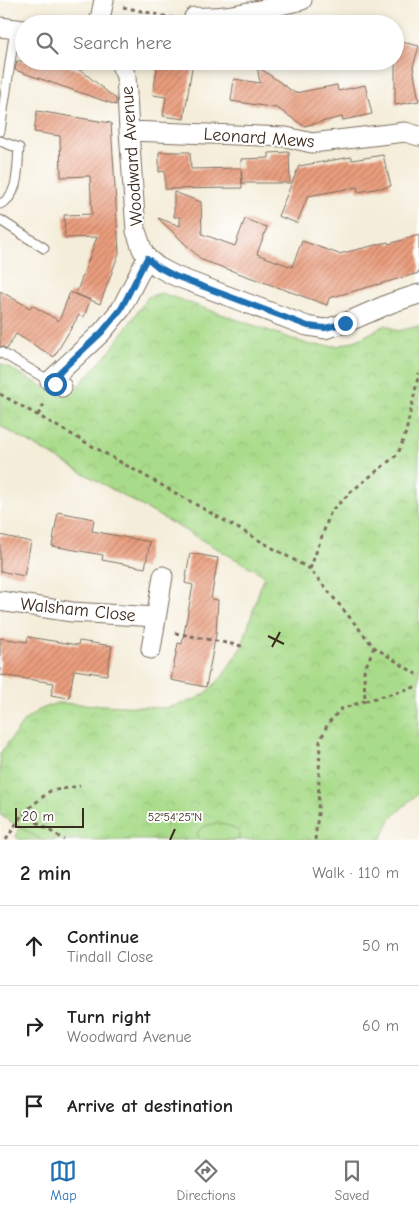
<!DOCTYPE html>
<meta charset="utf-8">
<style>
:root{--surface:#fff;--page:#f2f2f2;--text:#222;--muted:#767676;--line:#e0e0e0;--accent:#1f6fb2}
body{margin:0;font-family:"Comic Neue",sans-serif;background:var(--page);color:var(--text)}
.scale{position:absolute;left:15px;bottom:12px;width:69px;box-sizing:border-box;padding-left:5px;border:2px solid #3b2a1e;border-top:0;font-size:14px;line-height:18px;white-space:nowrap;color:#3b2a1e;-webkit-text-stroke:4px #fff;paint-order:stroke}
.stop{position:absolute;width:15px;height:15px;margin:-11px;border:4px solid #1f6fb2;border-radius:50%;background:#fff}
.stop.end{background:#1f6fb2;border-color:#fff;box-shadow:0 1px 5px #0008}
.list{margin:0;padding:0;list-style:none}
h2{display:flex;justify-content:space-between;align-items:center;height:65px;margin:0;padding:0 20px;font-size:21px}
h2 small{font-size:16px;font-weight:400;color:var(--muted)}
.list li{display:grid;grid-template-columns:32px 1fr auto;gap:15px;align-items:center;box-sizing:border-box;height:80px;padding:0 20px;border-top:1px solid var(--line)}
.list b{display:block;font-size:19px;white-space:nowrap}
.list p{margin:0;font-size:16px;white-space:nowrap;color:var(--muted)}
.list em{font-size:16px;font-style:normal;color:var(--muted)}
.icon{flex:none;width:28px;height:28px;fill:none;stroke:currentColor;stroke-width:2;stroke-linecap:round;stroke-linejoin:round}
.map{position:relative;flex:none;width:419px;height:840px;overflow:hidden}
.search{position:absolute;background:var(--surface);box-shadow:0 2px 8px #0003;left:15px;right:15px;top:15px;height:55px;display:flex;align-items:center;gap:12px;box-sizing:border-box;padding:0 18px;border-radius:28px;color:var(--muted);font-size:19px}
.sheet{height:305px;background:var(--surface)}
nav{display:flex;justify-content:space-around;align-items:center;box-sizing:border-box;height:70px;border-top:1px solid var(--line);background:var(--surface);font-size:14px;color:var(--muted)}
nav a{display:grid;justify-items:center;gap:2px}
nav .on{color:var(--accent)}
.map>svg:first-child{display:block}
.grass{fill:url(#grass-tufts);stroke:#728354}
.park{fill:url(#park-crowns);stroke:#728354}
.pitch{fill:#a9dc8a;stroke:#728354}
.building{fill:url(#building-hatch)}
.lines{fill:none;stroke-linecap:round;stroke-linejoin:round}
.lane-casing{stroke:#7c6e5f;stroke-width:11}
.street-casing{stroke:#7c6e5f;stroke-width:21}
.path{stroke:#7c6e5f;stroke-width:3;stroke-dasharray:4 4;stroke-linecap:butt}
.lane{stroke:#fff;stroke-width:9}
.street{stroke:#fff;stroke-width:19}
.route{stroke:#1f6fb2;stroke-width:6}
.ticks{fill:none;stroke:#3b2a1e;stroke-width:2}
.labels{text-anchor:middle;dominant-baseline:central;stroke-width:4;stroke-linejoin:round;paint-order:stroke}
.street-label{font-size:18px;fill:#3b2a1e;stroke:#fff}
.ticks-label{font-size:12px;text-anchor:middle;fill:#3b2a1e;stroke:#fff;stroke-width:4;stroke-linejoin:round;paint-order:stroke}
</style>
<div class="map">
<svg width="419" height="840" viewBox="0 0 419 840">
<defs>
<pattern id="grass-tufts" width="24" height="20" patternUnits="userSpaceOnUse" patternTransform="scale(1.25)"><rect width="24" height="20" fill="#a9dc8a"/><path d="M3 7l-1-3M5 7V3M7 7l1-3M15 17l-1-3M17 17v-4M19 17l1-3" fill="none" stroke="#92bd77"/></pattern>
<pattern id="park-crowns" width="20" height="18" patternUnits="userSpaceOnUse" patternTransform="scale(1.25)"><rect width="20" height="18" fill="#a9dc8a"/><path d="M2 6a3 3 0 1 1 6 0M12 15a3 3 0 1 1 6 0" fill="none" stroke="#92bd77"/></pattern>
<pattern id="building-hatch" width="6" height="6" patternUnits="userSpaceOnUse" patternTransform="scale(1.25)"><rect width="6" height="6" fill="#ea9d7d"/><path d="M-1 1l2-2M0 6l6-6M5 7l2-2" fill="none" stroke="#bf8066"/></pattern>
</defs>
<rect width="100%" height="100%" fill="#fff"/>
<filter id="ink" filterUnits="userSpaceOnUse"><feTurbulence type="fractalNoise" baseFrequency=".02" numOctaves="2"/><feDisplacementMap in="SourceGraphic" scale="10" xChannelSelector="R" yChannelSelector="G"/><feConvolveMatrix kernelMatrix="1 2 1 2 8 2 1 2 1" color-interpolation-filters="sRGB"/></filter>
<filter id="wash" filterUnits="userSpaceOnUse"><feTurbulence type="fractalNoise" baseFrequency=".0096" numOctaves="4" result="noise"/><feDisplacementMap in="SourceGraphic" scale="20" xChannelSelector="R" yChannelSelector="G"/><feGaussianBlur stdDeviation="1.12" result="paint"/><feColorMatrix in="noise" values="0 0 0 0 0 0 0 0 0 0 0 0 0 0 0 0 0 1.4 0 .05"/><feComposite in="paint" operator="in"/></filter>
<g filter="url(#wash)">
<rect width="100%" height="100%" fill="#f4edd9"/>
<path class="grass" d="M 19,826 L 42,840 L 20,840 L 16,837 Z"/>
<path class="park" d="M 161,293 L 310,345 L 338,346 L 359,339 L 386,325 L 398,331 L 419,326 L 419,792 L 390,819 L 381,840 L 42,840 L 0,815 L 0,754 L 24,721 L 39,710 L 57,703 L 167,708 L 194,700 L 206,693 L 222,677 L 242,646 L 264,575 L 0,426 L 0,363 L 61,396 L 79,385 L 110,351 L 148,297 Z"/>
<path class="pitch" d="M 217,823 L 229,826 L 239,831 L 239,840 L 198,840 L 197,832 L 205,826 Z"/>
<g id="blocks">
<path class="building" d="M 398,41 L 419,46 L 413,67 L 419,101 L 395,105 L 395,52 Z
M 17,61 L 58,61 L 62,64 L 82,71 L 116,99 L 116,105 L 15,70 Z
M 158,61 L 193,61 L 184,119 L 163,116 L 166,97 L 153,95 Z
M 257,66 L 295,93 L 337,85 L 338,91 L 365,85 L 372,114 L 343,120 L 342,117 L 304,126 L 277,108 L 231,101 L 234,79 L 260,83 Z
M 37,111 L 111,123 L 119,253 L 100,304 L 76,294 L 97,237 L 65,238 L 64,215 L 92,214 L 90,176 L 61,177 L 60,136 L 34,132 Z
M 159,152 L 190,152 L 191,169 L 241,168 L 242,188 L 165,189 L 165,171 L 159,172 Z
M 289,152 L 290,183 L 242,183 L 241,159 L 269,158 L 269,153 Z
M 383,155 L 391,186 L 358,192 L 357,187 L 308,196 L 297,223 L 278,216 L 299,166 L 351,157 L 352,160 Z
M 174,192 L 201,202 L 202,234 L 235,246 L 245,219 L 267,227 L 257,254 L 292,267 L 302,241 L 339,254 L 388,242 L 389,244 L 419,235 L 419,273 L 329,298 L 327,305 L 202,260 L 158,218 L 180,226 L 180,217 L 174,217 Z
M 0,291 L 30,308 L 32,305 L 59,321 L 70,292 L 90,300 L 84,317 L 79,315 L 54,357 L 16,334 L 7,349 L 0,346 Z
M 58,512 L 94,519 L 92,531 L 150,542 L 145,568 L 102,560 L 103,555 L 52,546 Z
M 0,535 L 31,542 L 24,576 L 0,571 Z
M 190,553 L 218,558 L 211,599 L 218,600 L 216,634 L 206,687 L 171,680 L 178,643 L 182,644 L 193,585 L 185,583 Z
M 28,637 L 78,645 L 79,641 L 112,646 L 107,675 L 74,670 L 69,698 L 51,695 L 54,683 L 0,675 L 0,638 L 27,642 Z"/>
</g>
</g>
<g filter="url(#ink)">
<use href="#blocks" fill-opacity="0" stroke="#7c6e5f" stroke-width="1"/>
<g class="lines">
<defs>
<path id="lane" d="M 0,131 L 15,29
M 0,141 L 19,148 C 17,166 20,196 0,204
M 0,220 L 44,248
M 0,352 L 50,381"/>
<path id="street" d="M 194,17 C 230,19 267,8 302,0
M 99,24 L 104,0
M 0,27 L 24,30
M 119,61 L 126,76 L 129,131 L 136,231 L 142,249 L 147,258 L 158,267 L 175,276 L 307,326 L 325,329 L 345,323 L 391,303 L 419,294
M 129,131 L 286,137 L 312,143 L 405,132 L 419,136
M 62,387 L 50,381 L 102,332 L 121,309 L 147,258
M 0,601 L 72,612 L 156,617
M 151,649 L 163,576"/>
</defs>
<use href="#lane" class="lane-casing"/>
<use href="#street" class="street-casing"/>
<path class="path" d="M 123,7 L 173,18
M 0,394 L 310,569 L 374,647 L 419,676
M 38,415 L 45,402
M 310,569 L 331,511 L 353,490 L 398,454 L 406,432 L 419,373
M 175,633 L 242,646
M 374,647 L 364,671 L 365,701 L 419,686
M 23,813 L 64,840
M 6,840 L 23,813 L 50,791 L 80,786
M 315,840 L 318,814 L 320,741 L 328,723 L 341,709 L 365,701"/>
<use href="#lane" class="lane"/>
<use href="#street" class="street"/>
</g>
</g>
<g class="lines" filter="url(#ink)">
<path class="route" d="M 55,384 L 50,381 L 102,332 L 121,309 L 147,258 L 158,267 L 175,276 L 308,326 L 325,328 L 345,323"/>
</g>
<path class="ticks" d="M 268,636 L 284,644M 272,647 L 280,632M 170,840 L 175,829"/>
<g class="labels">
<g class="street-label">
<text transform="translate(259 138) rotate(4)">Leonard Mews</text>
<text transform="translate(132 156) rotate(-94)">Woodward Avenue</text>
<text transform="translate(78 610) rotate(6)">Walsham Close</text>
</g>
</g>
<g class="ticks-label">
<text x="175" y="821">52°54'25"N</text>
</g>
</svg>
<div class="scale">20 m</div>
<div class="stop" style="left:55px;top:384px"></div>
<div class="stop end" style="left:345px;top:323px"></div>
<div class="search"><svg class="icon" aria-label="search" viewBox="0 0 24 24"><circle cx="10" cy="10" r="6"/><path d="M15 15l6 6"/></svg>Search here</div>
</div>
<section class="sheet">
<h2>2 min<small>Walk · 110 m</small></h2>
<ul class="list">
<li><svg class="icon" aria-label="ahead" viewBox="0 0 24 24"><path d="M12 20V5M6 11l6-6 6 6"/></svg><div><b>Continue</b><p>Tindall Close</p></div><em>50 m</em></li>
<li><svg class="icon" aria-label="right" viewBox="0 0 24 24"><path d="M7 20v-9h11M14 6l5 5-5 5"/></svg><div><b>Turn right</b><p>Woodward Avenue</p></div><em>60 m</em></li>
<li><svg class="icon" aria-label="arrive" viewBox="0 0 24 24"><path d="M6 21V4h12l-3 4 3 4H6"/></svg><div><b>Arrive at destination</b></div></li>
</ul>
</section>
<nav>
<a class="on"><svg class="icon" aria-label="map" viewBox="0 0 24 24"><path d="M3 6l6-2 6 2 6-2v14l-6 2-6-2-6 2zM9 4v14M15 6v14"/></svg>Map</a>
<a><svg class="icon" aria-label="directions" viewBox="0 0 24 24"><path d="M12 3l9 9-9 9-9-9zM9 14v-3h6M13 9l2 2-2 2"/></svg>Directions</a>
<a><svg class="icon" aria-label="saved" viewBox="0 0 24 24"><path d="M7 4h10v16l-5-4-5 4z"/></svg>Saved</a>
</nav>
